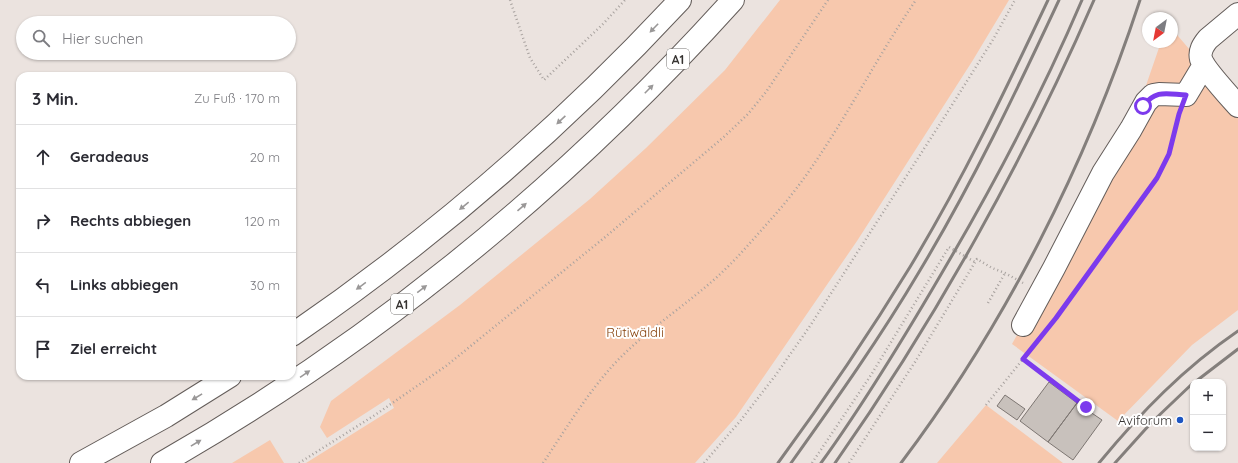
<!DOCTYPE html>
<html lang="de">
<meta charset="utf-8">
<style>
:root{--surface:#fff;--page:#f7f7f7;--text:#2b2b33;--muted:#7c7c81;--line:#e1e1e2}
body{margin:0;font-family:Quicksand,sans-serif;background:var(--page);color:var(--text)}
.controls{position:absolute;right:12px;bottom:12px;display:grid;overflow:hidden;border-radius:8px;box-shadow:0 1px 3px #0004}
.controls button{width:36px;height:36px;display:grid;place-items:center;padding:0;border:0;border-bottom:1px solid var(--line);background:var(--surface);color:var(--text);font:20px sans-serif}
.compass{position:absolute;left:1142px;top:12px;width:36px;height:36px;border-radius:50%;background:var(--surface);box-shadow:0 1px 3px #0004;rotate:212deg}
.stop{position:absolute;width:12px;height:12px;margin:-9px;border:3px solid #7c3aed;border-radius:50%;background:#fff}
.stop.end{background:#7c3aed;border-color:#fff;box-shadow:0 1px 4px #0008}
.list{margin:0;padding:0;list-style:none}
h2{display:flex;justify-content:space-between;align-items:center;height:52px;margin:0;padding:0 16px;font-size:17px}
h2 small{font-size:13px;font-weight:400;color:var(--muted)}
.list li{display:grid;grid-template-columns:26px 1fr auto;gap:12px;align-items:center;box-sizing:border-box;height:64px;padding:0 16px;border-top:1px solid var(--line)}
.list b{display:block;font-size:15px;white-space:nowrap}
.list em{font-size:13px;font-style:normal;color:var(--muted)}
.icon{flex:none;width:22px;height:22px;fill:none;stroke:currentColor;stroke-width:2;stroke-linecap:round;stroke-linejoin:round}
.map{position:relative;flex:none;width:1238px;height:463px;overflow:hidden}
.search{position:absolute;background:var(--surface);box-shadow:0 1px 3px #0004;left:16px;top:16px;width:280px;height:44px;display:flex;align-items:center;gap:10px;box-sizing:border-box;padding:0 14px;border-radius:22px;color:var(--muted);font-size:15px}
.panel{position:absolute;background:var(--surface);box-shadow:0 1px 3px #0004;left:16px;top:72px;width:280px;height:308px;border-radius:12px}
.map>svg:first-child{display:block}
.green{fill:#f7c8ad}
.building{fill:#c8c1bc;stroke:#7d7672}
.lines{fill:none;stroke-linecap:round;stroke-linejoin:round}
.minor-casing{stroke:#645d5a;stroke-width:24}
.highway-casing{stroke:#645d5a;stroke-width:24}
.path{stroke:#a8a29f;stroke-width:2.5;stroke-dasharray:1 3;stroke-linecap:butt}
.minor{stroke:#fff;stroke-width:22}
.highway{stroke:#fff;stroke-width:22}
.rail{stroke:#847f7c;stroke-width:3}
.oneway{fill:#9a9898}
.route{stroke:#7c3aed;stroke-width:5}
.poi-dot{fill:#1d55c2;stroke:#fff;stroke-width:1.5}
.labels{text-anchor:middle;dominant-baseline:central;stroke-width:4;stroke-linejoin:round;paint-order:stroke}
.shield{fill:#fff;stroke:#72706e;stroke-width:1}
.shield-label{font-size:12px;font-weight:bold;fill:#353230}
.park-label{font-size:13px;fill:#87430e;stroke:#fff}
.poi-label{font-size:13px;fill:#353230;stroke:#fff;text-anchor:end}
</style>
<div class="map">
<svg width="1238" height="463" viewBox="0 0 1238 463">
<rect width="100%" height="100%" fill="#ebe3df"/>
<path class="green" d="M 780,0 L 1009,0 L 973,60 L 857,241 L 736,417 L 695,463 L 306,463 L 394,408 L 389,398 L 327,438 L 320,427 L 331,401 L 460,305 L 590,199 L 646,148 L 725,70 Z
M 1172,29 L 1238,106 L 1238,310 L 1192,345 L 1118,421 L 1012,344 L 1131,129 L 1161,42 L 1172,42 Z
M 986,405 L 1063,463 L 937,463 Z
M 270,440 L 284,463 L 232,463 Z"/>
<path class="building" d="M 1049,382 L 1077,403 L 1048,442 L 1020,421 Z
M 1005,395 L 1025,409 L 1017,420 L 997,406 Z
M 1077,403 L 1102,420 L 1073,460 L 1048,442 Z"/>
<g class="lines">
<defs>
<path id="minor" d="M 1238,14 L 1208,39 C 1203,45 1199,51 1201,59 C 1204,69 1230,97 1238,106
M 1023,325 L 1054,268 L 1103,173 L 1131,129 L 1146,102 L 1153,95 L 1159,94 L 1186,95 L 1204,65"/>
<path id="highway" d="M 292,335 C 435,237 562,127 680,0
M 81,463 L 166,416 L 230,376
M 162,463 C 376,341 568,183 733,0"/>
</defs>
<use href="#minor" class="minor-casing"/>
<use href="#highway" class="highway-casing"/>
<path class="path" d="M 510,0 L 530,58 L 544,80 L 604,23 L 625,0
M 988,303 L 1005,273
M 1023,359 L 1086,407
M 986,405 L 1056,318 L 1150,189 L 1162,169 L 1169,154 L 1179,114
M 299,463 L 375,415 L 446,366 L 604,238 L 725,136 L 748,114 L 766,92 L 828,0
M 543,463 C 568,426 592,385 624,354 C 653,326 687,304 717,277 C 737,259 755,237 773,217 C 830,153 867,71 916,0
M 704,463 L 741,420 L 775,376 L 810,326 L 947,113 L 994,38 L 1015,0
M 812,463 L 871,375 L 949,247 L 975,262
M 849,463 L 915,362 L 977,259 L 992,268 L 1005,273 L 1023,283"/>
<use href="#minor" class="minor"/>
<use href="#highway" class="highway"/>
<path class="rail" d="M 1195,382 L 1238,349
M 778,463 C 825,399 869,334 910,267 C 962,181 1005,91 1048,0
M 791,463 C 836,400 880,338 919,272 C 972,184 1016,92 1059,0
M 821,463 C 868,398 910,328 950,259 C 999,175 1044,89 1082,0
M 835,463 C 935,321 1025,159 1094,0
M 901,463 C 1005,325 1086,165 1140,0
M 1099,463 C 1141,412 1184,368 1238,331
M 1115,463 L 1151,423 L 1193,383"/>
</g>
<defs><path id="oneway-solid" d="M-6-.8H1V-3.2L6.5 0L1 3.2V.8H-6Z"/></defs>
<g class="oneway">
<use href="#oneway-solid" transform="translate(654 28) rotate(134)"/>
<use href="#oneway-solid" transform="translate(649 89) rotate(-45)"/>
<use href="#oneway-solid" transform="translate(561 120) rotate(137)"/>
<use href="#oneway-solid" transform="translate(464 206) rotate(141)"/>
<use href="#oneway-solid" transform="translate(522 207) rotate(-41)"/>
<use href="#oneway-solid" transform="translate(361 286) rotate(144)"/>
<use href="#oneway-solid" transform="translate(422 289) rotate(-37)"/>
<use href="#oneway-solid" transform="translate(305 374) rotate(-34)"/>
<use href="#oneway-solid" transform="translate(197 397) rotate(149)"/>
<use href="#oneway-solid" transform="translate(196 443) rotate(-31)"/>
</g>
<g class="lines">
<path class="route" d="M 1086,407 L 1023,359 L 1056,318 L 1157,178 L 1169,154 L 1179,114 L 1186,95 C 1167,94 1156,89 1143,106"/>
</g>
<circle class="poi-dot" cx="1180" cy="420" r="4"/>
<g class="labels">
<g class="shield">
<rect x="667" y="49" width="22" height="20" rx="3"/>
<rect x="391" y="294" width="22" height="20" rx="3"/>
</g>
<g class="shield-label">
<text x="678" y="59">A1</text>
<text x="402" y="304">A1</text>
</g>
<g class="park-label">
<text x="635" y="332">Rütiwäldli</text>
</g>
<g class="poi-label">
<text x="1172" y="420">Aviforum</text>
</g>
</g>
</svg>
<div class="controls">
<button>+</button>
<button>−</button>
</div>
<svg class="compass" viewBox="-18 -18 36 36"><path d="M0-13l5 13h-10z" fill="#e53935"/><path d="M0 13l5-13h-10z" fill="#7c7c81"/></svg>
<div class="stop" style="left:1143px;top:106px"></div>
<div class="stop end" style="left:1086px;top:407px"></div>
<div class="search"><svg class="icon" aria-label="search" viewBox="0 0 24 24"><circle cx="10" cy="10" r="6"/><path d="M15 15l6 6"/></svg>Hier suchen</div>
<section class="panel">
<h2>3 Min.<small>Zu Fuß · 170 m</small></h2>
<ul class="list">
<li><svg class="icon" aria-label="ahead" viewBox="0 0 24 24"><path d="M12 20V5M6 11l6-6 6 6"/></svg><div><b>Geradeaus</b></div><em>20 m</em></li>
<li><svg class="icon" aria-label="right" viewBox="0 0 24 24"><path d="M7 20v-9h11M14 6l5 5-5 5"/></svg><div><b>Rechts abbiegen</b></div><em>120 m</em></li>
<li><svg class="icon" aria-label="left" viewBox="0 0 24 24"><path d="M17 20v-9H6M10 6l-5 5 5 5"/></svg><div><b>Links abbiegen</b></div><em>30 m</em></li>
<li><svg class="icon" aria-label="arrive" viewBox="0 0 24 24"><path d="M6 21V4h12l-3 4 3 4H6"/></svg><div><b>Ziel erreicht</b></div></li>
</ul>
</section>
</div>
